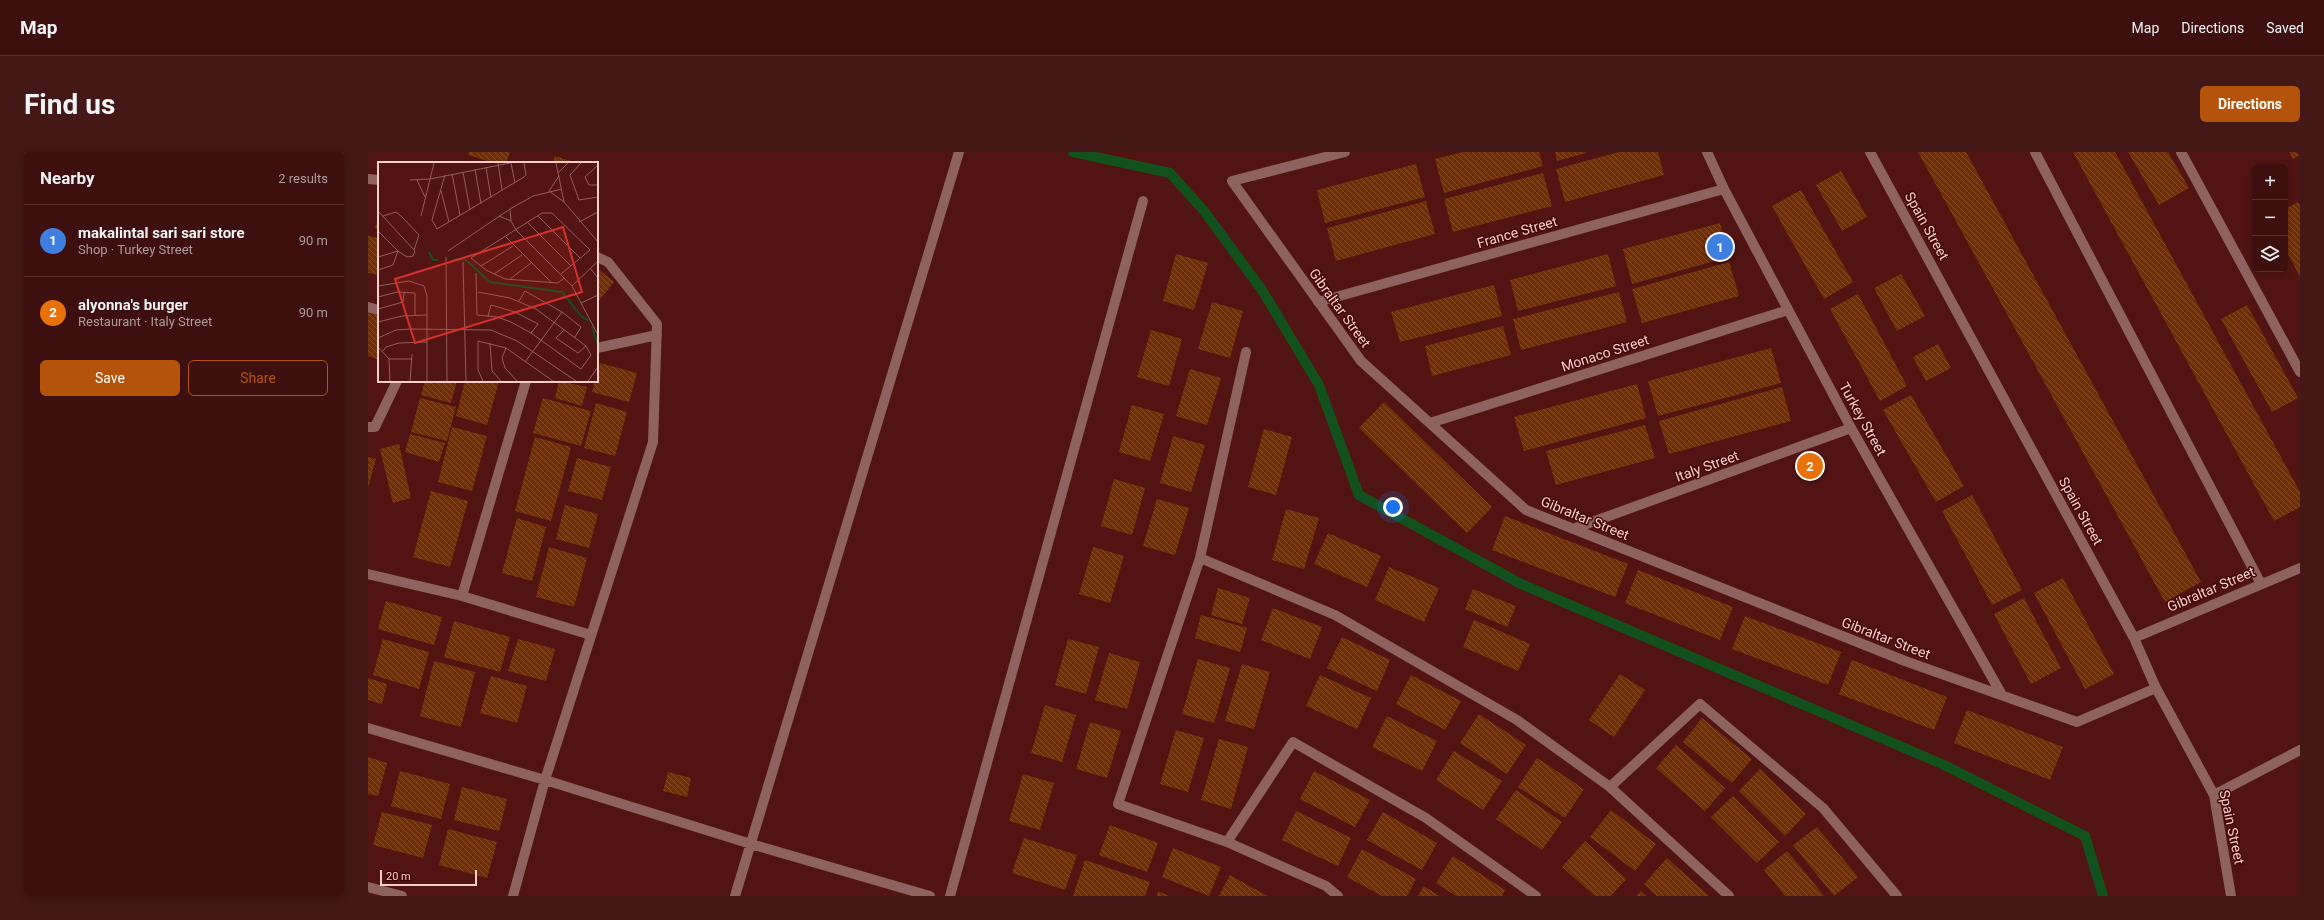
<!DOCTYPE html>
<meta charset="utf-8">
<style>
:root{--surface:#3d0f0e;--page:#441817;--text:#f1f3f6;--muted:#ad9c9e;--line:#562f2e;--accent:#b45309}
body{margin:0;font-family:Roboto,sans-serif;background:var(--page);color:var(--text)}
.controls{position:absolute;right:12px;top:12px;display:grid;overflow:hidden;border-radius:6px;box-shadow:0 2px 6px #0003}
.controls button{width:36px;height:36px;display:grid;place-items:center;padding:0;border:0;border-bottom:1px solid var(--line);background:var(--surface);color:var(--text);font:20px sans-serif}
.scale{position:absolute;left:12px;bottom:10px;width:97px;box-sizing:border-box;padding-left:4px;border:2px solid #f5cdc9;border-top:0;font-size:11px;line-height:14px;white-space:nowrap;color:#f5cdc9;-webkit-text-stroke:3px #450808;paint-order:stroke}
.you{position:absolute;left:1025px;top:355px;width:14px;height:14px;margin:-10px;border:3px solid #fff;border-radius:50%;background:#1a73e8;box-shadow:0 0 0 6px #1a73e833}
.badge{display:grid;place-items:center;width:26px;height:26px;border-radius:50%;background:var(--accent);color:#fff;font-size:13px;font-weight:700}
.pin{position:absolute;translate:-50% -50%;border:2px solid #fff;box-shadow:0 1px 4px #0006}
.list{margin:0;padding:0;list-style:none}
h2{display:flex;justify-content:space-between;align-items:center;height:52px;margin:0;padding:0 16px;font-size:17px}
h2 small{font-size:13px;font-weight:400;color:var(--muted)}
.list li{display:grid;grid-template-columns:26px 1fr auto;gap:12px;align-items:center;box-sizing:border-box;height:72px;padding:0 16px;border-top:1px solid var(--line)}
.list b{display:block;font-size:15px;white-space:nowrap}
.list p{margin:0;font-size:13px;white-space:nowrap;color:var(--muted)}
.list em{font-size:13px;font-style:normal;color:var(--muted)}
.actions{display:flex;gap:8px;padding:12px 16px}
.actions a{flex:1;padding:9px 0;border:1px solid var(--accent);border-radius:6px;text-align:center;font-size:14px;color:var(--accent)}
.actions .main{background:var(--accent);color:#fff}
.icon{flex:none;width:22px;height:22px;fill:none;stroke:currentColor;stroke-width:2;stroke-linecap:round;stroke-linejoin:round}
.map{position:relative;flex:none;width:1932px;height:744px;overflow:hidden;border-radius:6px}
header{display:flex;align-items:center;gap:24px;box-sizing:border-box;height:56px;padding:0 20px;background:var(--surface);border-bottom:1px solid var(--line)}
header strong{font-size:19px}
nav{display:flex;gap:22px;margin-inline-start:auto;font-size:14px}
.intro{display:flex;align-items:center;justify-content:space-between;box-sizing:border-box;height:96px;padding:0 24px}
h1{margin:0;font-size:28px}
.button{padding:10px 18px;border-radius:6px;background:var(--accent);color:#fff;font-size:14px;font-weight:700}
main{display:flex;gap:24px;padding:0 24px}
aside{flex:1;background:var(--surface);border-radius:6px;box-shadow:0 2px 6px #0003}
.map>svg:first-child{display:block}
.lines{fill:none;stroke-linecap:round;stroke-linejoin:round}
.stream{stroke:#12511e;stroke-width:10}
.building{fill:url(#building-back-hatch)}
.minor{stroke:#8e625e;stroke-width:10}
.labels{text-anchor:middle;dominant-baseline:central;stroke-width:3;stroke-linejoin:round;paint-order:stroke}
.street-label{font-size:14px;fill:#f5cdc9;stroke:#450808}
.inset-river{fill:none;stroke:#12511e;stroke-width:2}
.inset-road{fill:none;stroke:#935e5b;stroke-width:1}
.view{fill:#d83030;fill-opacity:0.15;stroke:#d83030;stroke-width:2}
.inset-edge{fill:none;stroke:#f5cdc9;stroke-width:2}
</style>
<header>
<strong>Map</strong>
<nav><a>Map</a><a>Directions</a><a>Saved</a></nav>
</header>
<div class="intro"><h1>Find us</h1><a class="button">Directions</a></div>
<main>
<aside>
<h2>Nearby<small>2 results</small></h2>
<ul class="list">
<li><span class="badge" style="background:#3f7fe0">1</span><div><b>makalintal sari sari store</b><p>Shop · Turkey Street</p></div><em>90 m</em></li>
<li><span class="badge" style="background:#e8710a">2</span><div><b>alyonna's burger</b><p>Restaurant · Italy Street</p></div><em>90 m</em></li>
</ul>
<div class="actions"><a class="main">Save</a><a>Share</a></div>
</aside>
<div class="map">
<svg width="1932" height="744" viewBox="0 0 1932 744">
<defs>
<pattern id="building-back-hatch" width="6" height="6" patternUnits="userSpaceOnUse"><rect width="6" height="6" fill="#702f07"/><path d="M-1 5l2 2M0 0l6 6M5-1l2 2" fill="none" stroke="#854c2a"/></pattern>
</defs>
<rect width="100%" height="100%" fill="#511412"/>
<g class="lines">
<path class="stream" d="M 705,0 L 802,21 L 836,59 L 894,138 L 951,233 L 991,343 L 1153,432 L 1574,612 L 1717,684 L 1735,744"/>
</g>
<path class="building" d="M 101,0 L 142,0 L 138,11 L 126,11 L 100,3 Z
M 1095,0 L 1171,0 L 1175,14 L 1076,41 L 1067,7 Z
M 1187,0 L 1217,0 L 1218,1 L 1189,9 Z
M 1251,0 L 1290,0 L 1296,23 L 1197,50 L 1188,17 Z
M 1550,0 L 1598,0 L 1833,430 L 1797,450 Z
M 1705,0 L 1747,0 L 1932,340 L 1932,355 L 1906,369 Z
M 1760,0 L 1800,0 L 1821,36 L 1791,53 Z
M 1921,0 L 1932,0 L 1932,3 L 1925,7 Z
M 187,4 L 208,11 L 185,11 Z
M 1048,12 L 1057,45 L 957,71 L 949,38 Z
M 1473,19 L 1499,65 L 1474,79 L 1448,33 Z
M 1175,21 L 1184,54 L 1085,80 L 1076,47 Z
M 1433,38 L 1485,130 L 1456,147 L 1404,54 Z
M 1058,49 L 1067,82 L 968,109 L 959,76 Z
M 1930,50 L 1932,54 L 1932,125 L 1917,96 L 1917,57 Z
M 11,63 L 11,78 L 7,76 Z
M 1352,71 L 1361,105 L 1264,132 L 1255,97 Z
M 0,84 L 11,86 L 11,123 L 0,121 Z
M 808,102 L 840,111 L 826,158 L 795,149 Z
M 1240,102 L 1248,134 L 1150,159 L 1142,128 Z
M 1361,110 L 1371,144 L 1274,171 L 1264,137 Z
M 229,116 L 246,130 L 229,151 Z
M 1533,122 L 1557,164 L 1529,179 L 1506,136 Z
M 1126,133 L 1134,164 L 1032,190 L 1023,160 Z
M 1251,140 L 1259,170 L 1153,198 L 1145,167 Z
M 1490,142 L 1539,234 L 1512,249 L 1462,157 Z
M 844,150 L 875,159 L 862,206 L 830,197 Z
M 1879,153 L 1930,246 L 1904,260 L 1853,167 Z
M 0,156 L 11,159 L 11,208 L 0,204 Z
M 1135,174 L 1143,203 L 1064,224 L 1057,194 Z
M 783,178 L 814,187 L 801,234 L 769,225 Z
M 1570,192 L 1583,216 L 1558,229 L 1545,205 Z
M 1403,196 L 1413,231 L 1290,264 L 1280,229 Z
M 232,211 L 269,221 L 261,250 L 224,240 L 227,229 L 229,229 Z
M 822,217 L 853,226 L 839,273 L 808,264 Z
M 57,229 L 89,229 L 83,251 L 53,243 Z
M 97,229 L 131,229 L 119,273 L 88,264 Z
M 191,229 L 219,235 L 214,254 L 187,246 Z
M 1269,232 L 1278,266 L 1156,299 L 1146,265 Z
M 1414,235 L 1423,269 L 1301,302 L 1291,269 Z
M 1543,243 L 1596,334 L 1568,350 L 1515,258 Z
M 52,246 L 88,255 L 79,289 L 43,280 Z
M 175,246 L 223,259 L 213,294 L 165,281 Z
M 1016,250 L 1124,355 L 1099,381 L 991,276 Z
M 228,251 L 259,260 L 247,304 L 216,296 Z
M 764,253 L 796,262 L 782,309 L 751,300 Z
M 1277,273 L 1287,306 L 1188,333 L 1178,299 Z
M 84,275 L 119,284 L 104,339 L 70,330 Z
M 896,277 L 924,285 L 908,343 L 880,335 Z
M 42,282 L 77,291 L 71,310 L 37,300 Z
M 805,284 L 837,293 L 823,340 L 792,331 Z
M 167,285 L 203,295 L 183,369 L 147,359 Z
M 31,292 L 43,346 L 25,351 L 12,297 Z
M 0,305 L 8,307 L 0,336 Z
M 209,306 L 243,315 L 234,348 L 200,339 Z
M 746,327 L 777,336 L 764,383 L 733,374 Z
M 63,339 L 100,349 L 82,415 L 45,405 Z
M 1604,343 L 1654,438 L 1624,453 L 1574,359 Z
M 789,347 L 821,356 L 807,403 L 775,394 Z
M 197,353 L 230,362 L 221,396 L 188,387 Z
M 918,357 L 951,366 L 936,417 L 904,408 Z
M 1137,364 L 1260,412 L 1247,445 L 1124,398 Z
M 149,366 L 178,375 L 164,429 L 134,421 Z
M 960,381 L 1013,404 L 999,435 L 946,412 Z
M 181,395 L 219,406 L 206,455 L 168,445 Z
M 725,395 L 756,404 L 742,451 L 711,442 Z
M 1021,415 L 1071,436 L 1056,470 L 1007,448 Z
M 1270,418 L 1365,455 L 1352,488 L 1257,451 Z
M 1695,426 L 1746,522 L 1717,537 L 1666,441 Z
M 850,436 L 882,446 L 874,472 L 843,463 Z
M 1105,437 L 1148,454 L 1139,475 L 1097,457 Z
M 1656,446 L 1693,516 L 1663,532 L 1626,462 Z
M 18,449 L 74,465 L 66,493 L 10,477 Z
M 905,456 L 954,475 L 942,507 L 893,488 Z
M 833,463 L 879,476 L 872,500 L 827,486 Z
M 1377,464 L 1473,500 L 1460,533 L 1364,497 Z
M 1106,468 L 1162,492 L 1150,519 L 1095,495 Z
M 86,469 L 142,485 L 132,520 L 76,505 Z
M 974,485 L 1022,508 L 1009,539 L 959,516 Z
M 15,487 L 61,500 L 51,537 L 5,523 Z
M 150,487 L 187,497 L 178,529 L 140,519 Z
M 700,487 L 731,495 L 718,542 L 687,533 Z
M 741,501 L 772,510 L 759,557 L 727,548 Z
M 830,507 L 862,516 L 846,571 L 814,562 Z
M 1484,508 L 1579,545 L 1566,578 L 1471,542 Z
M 66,509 L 107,520 L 93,575 L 52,564 Z
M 874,512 L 902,520 L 886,577 L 857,569 Z
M 1252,522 L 1277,538 L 1246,585 L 1221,568 Z
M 952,523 L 1003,546 L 989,577 L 938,554 Z
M 1043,523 L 1093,549 L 1077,578 L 1028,552 Z
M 123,524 L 159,534 L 149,571 L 112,561 Z
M 0,526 L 19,532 L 14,552 L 0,548 Z
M 677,553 L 708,563 L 694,610 L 663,601 Z
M 1599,558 L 1695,595 L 1682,628 L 1586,591 Z
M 1111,562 L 1158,593 L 1139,622 L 1092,591 Z
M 1019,564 L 1069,589 L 1054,619 L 1004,595 Z
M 1334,566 L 1384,607 L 1364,631 L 1315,590 Z
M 722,570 L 753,579 L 739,626 L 708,617 Z
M 808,578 L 836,586 L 820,640 L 792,632 Z
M 851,587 L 880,595 L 863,657 L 833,648 Z
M 1308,593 L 1357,636 L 1337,659 L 1288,616 Z
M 1086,599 L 1134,629 L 1115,658 L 1068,628 Z
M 0,605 L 19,611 L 10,644 L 0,642 Z
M 1169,606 L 1216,637 L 1197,666 L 1150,635 Z
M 1392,617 L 1438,662 L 1417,684 L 1371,639 Z
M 32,619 L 82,632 L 73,667 L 23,654 Z
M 946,619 L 1002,648 L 987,675 L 932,647 Z
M 300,620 L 323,626 L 319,645 L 295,639 Z
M 655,622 L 686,631 L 672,678 L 641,669 Z
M 94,635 L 139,647 L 131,679 L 86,668 Z
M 1148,638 L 1194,670 L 1174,698 L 1128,667 Z
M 1365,644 L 1411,690 L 1389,711 L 1343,665 Z
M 1243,658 L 1288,692 L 1267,719 L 1222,685 Z
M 928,659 L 983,686 L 970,714 L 914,688 Z
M 14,660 L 64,673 L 55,706 L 5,693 Z
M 1015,660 L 1069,691 L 1054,718 L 999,688 Z
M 742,673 L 790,691 L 779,720 L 731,703 Z
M 1449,675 L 1490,725 L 1466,744 L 1425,693 Z
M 80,677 L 129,690 L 119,726 L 71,713 Z
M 656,686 L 709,703 L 697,738 L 644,721 Z
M 1217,689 L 1258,727 L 1243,744 L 1227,744 L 1194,715 Z
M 805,696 L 853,715 L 841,744 L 794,725 Z
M 994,697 L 1048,727 L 1039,744 L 1014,744 L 979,725 Z
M 1419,699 L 1440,724 L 1456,744 L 1417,744 L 1396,718 Z
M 1085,704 L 1137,738 L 1134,744 L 1088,744 L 1068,731 Z
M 1299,706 L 1341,744 L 1289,744 L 1276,732 Z
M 717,708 L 782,730 L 777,744 L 705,744 Z
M 862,723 L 894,741 L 900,744 L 851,744 Z
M 1056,734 L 1071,744 L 1050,744 Z
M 790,739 L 801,744 L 789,744 Z
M 1273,739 L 1278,744 L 1268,744 Z"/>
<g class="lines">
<path class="minor" d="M 977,0 L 864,29 L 993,209 L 1158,358 L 1537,509 L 1709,570 L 1788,536
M 1339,0 L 1356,37 L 1483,276 L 1634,543
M 1502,0 L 1766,486 L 1788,536 L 1846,643 L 1863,744
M 1667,0 L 1893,432
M 1813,0 L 1932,220
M 0,27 L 11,28
M 950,150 L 1356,37
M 0,155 L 11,158
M 229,196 L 289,183
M 878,200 L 832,406 L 750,652 L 859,690 L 958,734 L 970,744
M 1062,271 L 1420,158
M 0,275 L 7,275 L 29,229
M 1205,377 L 1483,276
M 832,406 L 967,463 L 1149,568 L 1242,635 L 1361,744
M 0,422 L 94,444 L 223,483
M 94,444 L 158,229
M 1766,486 L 1932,416
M 0,576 L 177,628 L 383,692 L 562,744
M 1242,635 L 1332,552 L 1455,656 L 1529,744
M 1846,643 L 1932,598
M 859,690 L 925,590 L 1058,666 L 1168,744
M 0,735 L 34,744
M 145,744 L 177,628 L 285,290 L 289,172 L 240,110 L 229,105
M 367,744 L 591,0
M 582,744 L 775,49"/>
</g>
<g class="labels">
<g class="street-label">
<text transform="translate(1559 74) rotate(61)">Spain Street</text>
<text transform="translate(1149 80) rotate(-16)">France Street</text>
<text transform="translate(972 156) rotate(54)">Gibraltar Street</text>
<text transform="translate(1237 201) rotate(-18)">Monaco Street</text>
<text transform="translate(1495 267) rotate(61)">Turkey Street</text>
<text transform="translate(1339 314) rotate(-20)">Italy Street</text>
<text transform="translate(1713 359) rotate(61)">Spain Street</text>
<text transform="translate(1217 366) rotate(22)">Gibraltar Street</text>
<text transform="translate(1843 437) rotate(-23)">Gibraltar Street</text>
<text transform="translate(1518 486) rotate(21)">Gibraltar Street</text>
<text transform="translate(1864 675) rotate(78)">Spain Street</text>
</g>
</g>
<g transform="translate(10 10)">
<rect width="220" height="220" fill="#511412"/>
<path class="inset-river" d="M 51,90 L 55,98 L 60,98M 74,98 L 87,97 L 112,120 L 184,130 L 203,154 L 211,159M 214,165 L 220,183"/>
<path class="inset-road" d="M 120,1 L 124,28M 133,1 L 137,21M 178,1 L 186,40 L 220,80M 203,1 L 192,13 L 201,38 L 220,35M 220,3 L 207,15 L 211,23 L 220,23M 108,5 L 113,36M 97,7 L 103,42M 85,10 L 92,48M 180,11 L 190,1M 74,12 L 82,53M 67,13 L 54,58 L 59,67 L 146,15 L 148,13 L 146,1M 32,18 L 52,17 L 132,1M 39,18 L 47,35M 63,29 L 71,60M 171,29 L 186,40M 171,29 L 181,14M 0,49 L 37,89 L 35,94 L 29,95 L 20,89M 5,54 L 18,50 L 23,54 L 41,73 L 36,88M 43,54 L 56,1M 121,54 L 133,59 L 138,68 L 194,124 L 220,173M 160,54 L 202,96M 133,59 L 132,47 L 155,34 L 184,27M 201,60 L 220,50M 150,61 L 193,104M 0,69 L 20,89 L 0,95M 128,75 L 173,120M 70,89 L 132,47M 68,95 L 69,219M 85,100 L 88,219M 103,104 L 135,84M 212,106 L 220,116M 0,108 L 15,103 L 20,89M 98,111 L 99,153 L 119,155 L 133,160 L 153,171 L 203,207 L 213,193 L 208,184 L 158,147 L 132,136 L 100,130M 116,112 L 144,93M 183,112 L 212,88 L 174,51 L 164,51 L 93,96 L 108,108 L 127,117 L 180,121 L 186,116M 132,117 L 153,101M 0,124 L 31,119 L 46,124 L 49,134 L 49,219M 194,124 L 220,99M 0,135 L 19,130 L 37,131 L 37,153M 141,139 L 147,129 L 184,150 L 203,165 L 197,175M 203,141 L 220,133M 0,147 L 25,140 L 26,130M 110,154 L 113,143 L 137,150 L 160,162 L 153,171M 0,160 L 24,154 L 49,153M 186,168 L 178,176 L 200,191 L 208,184M 0,176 L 18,168 L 33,167 L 113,168 L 139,179 L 198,219M 112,181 L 114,209 L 123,219M 0,185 L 11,197 L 12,219M 128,186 L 124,196 L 127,206 L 139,219M 5,189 L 8,185 L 21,181 L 49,180M 11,197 L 34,197M 147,200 L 184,150M 32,219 L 34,192M 105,219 L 100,208 L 100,179 L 128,186 L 175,219M 210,219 L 220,205"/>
<path class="view" d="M 185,65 L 204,130 L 37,181 L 17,117 Z"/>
<rect width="220" height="220" class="inset-edge"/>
</g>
</svg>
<div class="controls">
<button>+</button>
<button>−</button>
<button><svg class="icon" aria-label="layers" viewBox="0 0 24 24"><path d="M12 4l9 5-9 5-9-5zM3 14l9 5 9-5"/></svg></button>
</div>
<div class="scale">20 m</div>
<div class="you"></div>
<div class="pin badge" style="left:1352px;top:95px;background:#3f7fe0">1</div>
<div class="pin badge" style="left:1442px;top:314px;background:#e8710a">2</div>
</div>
</main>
